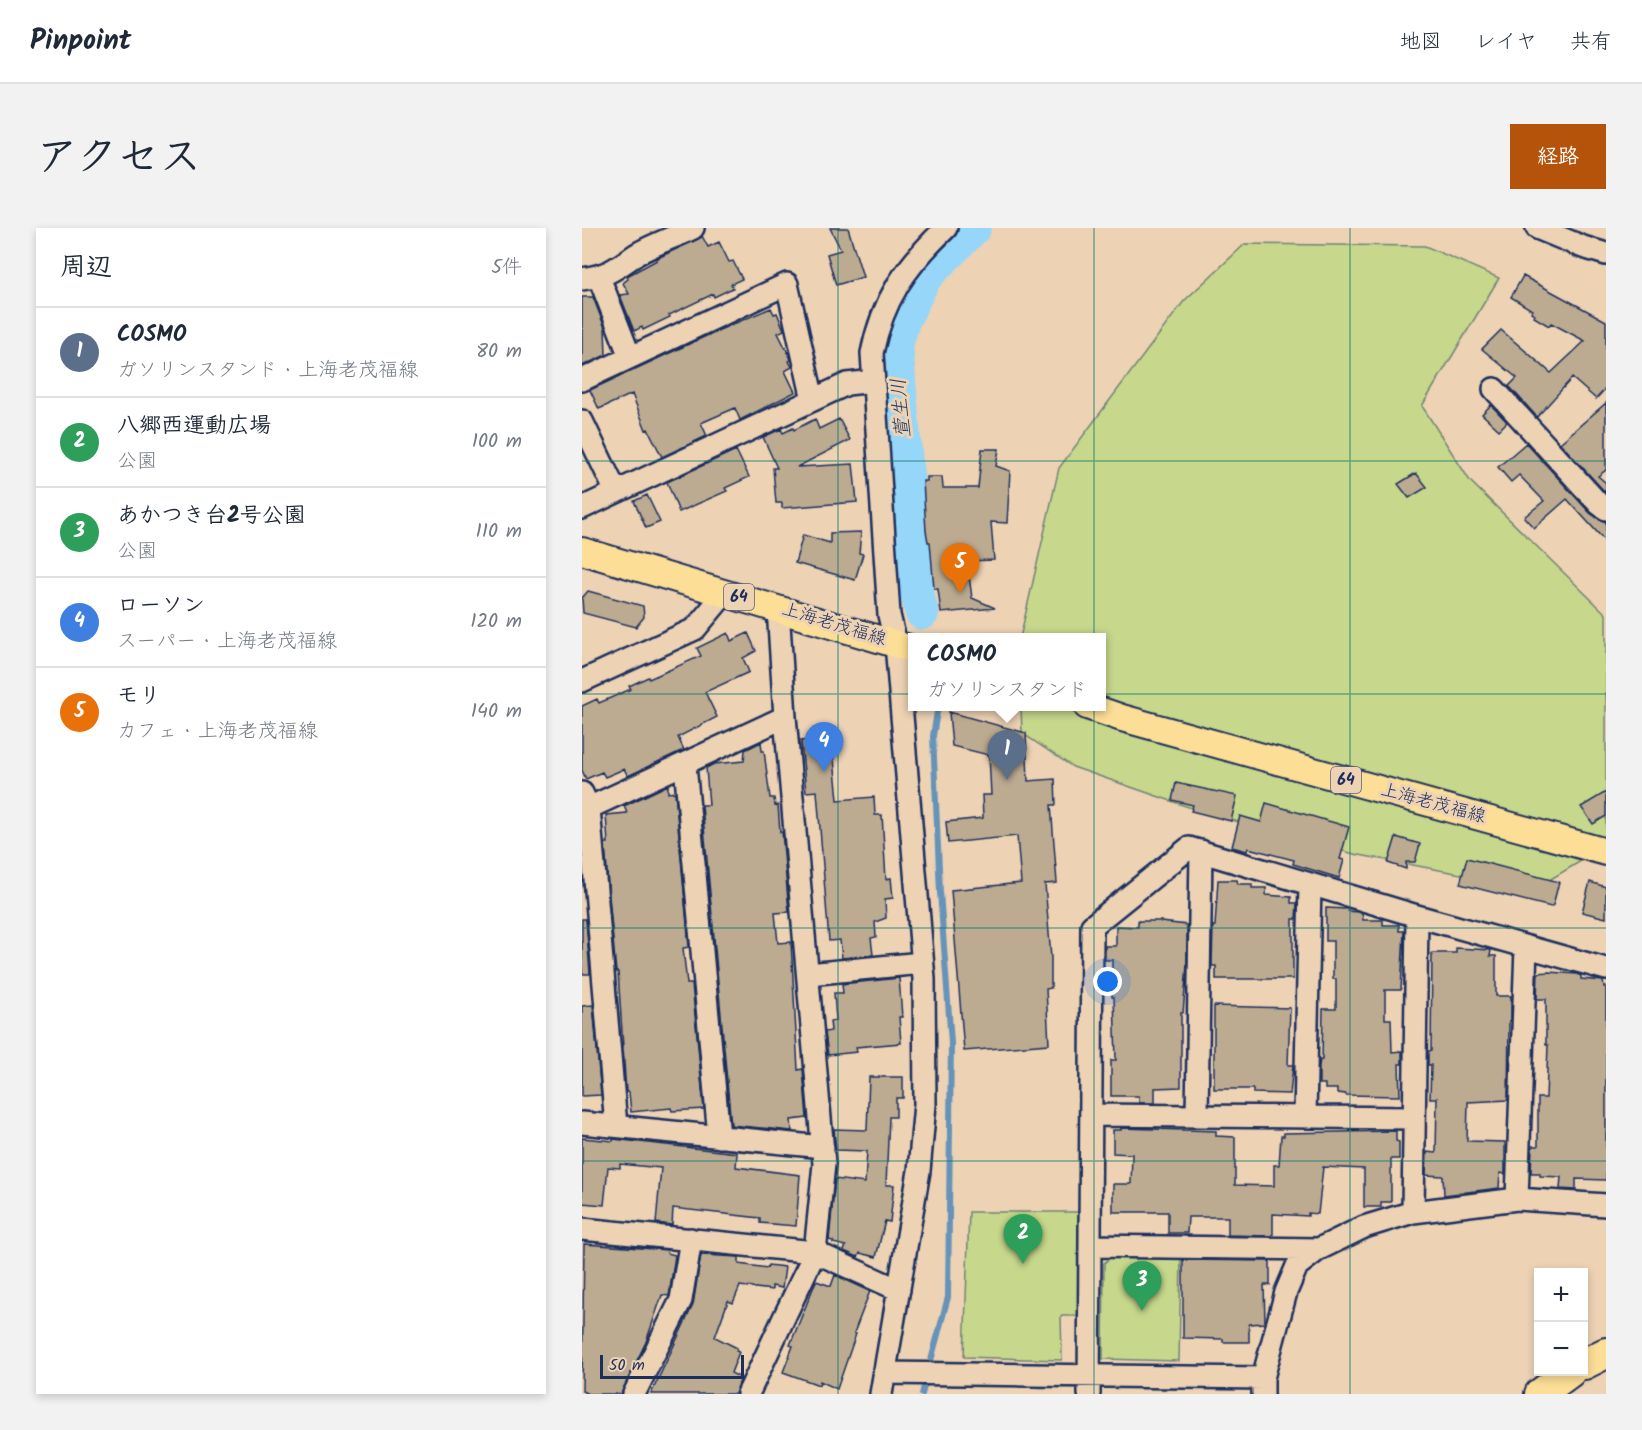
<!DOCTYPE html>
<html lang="ja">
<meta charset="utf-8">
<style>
:root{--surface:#fff;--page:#f2f2f3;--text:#1f2937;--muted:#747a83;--line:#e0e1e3;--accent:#b45309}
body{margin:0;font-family:Kalam,"Klee One",sans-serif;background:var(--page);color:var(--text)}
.controls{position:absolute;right:18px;bottom:18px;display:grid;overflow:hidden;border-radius:0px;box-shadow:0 3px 9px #0003}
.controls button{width:54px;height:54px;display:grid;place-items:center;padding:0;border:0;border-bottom:2px solid var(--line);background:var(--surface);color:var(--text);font:30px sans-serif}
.scale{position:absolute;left:18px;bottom:15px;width:144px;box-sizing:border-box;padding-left:6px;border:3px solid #1b2f5e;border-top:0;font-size:16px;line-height:21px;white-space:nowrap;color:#1b2f5e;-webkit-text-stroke:4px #edd2b4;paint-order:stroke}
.you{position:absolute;left:526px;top:754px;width:21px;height:21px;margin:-15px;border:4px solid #fff;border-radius:50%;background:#1a73e8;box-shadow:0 0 0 9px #1a73e833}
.badge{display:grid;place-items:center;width:39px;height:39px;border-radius:50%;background:var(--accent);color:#fff;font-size:20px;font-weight:700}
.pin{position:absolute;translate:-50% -50px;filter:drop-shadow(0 2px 3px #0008)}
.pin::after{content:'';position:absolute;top:32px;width:21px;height:18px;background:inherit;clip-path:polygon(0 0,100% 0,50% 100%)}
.popup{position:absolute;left:326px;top:405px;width:198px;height:78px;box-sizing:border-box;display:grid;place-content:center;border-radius:0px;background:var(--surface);filter:drop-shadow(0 2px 4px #0005);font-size:20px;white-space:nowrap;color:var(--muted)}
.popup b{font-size:22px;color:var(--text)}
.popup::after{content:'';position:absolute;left:50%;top:100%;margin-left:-12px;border:12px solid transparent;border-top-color:var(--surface)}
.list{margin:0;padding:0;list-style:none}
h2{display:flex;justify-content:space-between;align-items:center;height:78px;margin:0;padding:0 24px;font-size:26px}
h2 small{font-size:20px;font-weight:400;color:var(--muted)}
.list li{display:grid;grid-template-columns:39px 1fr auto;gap:18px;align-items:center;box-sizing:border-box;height:90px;padding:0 24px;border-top:2px solid var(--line)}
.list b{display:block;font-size:22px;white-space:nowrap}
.list p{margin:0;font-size:20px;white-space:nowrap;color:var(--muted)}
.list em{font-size:20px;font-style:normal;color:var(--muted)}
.map{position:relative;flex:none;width:1024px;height:1166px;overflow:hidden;border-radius:0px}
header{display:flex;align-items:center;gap:36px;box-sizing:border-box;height:84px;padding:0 30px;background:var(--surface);border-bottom:2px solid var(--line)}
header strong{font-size:28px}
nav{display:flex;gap:33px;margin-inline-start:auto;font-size:21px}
.intro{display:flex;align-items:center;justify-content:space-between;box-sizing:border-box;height:144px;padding:0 36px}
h1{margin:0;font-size:42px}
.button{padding:15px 27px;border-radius:0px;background:var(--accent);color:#fff;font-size:21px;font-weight:700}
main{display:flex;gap:36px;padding:0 36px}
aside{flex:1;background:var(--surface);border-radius:0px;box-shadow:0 3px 9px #0003}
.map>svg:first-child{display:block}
.green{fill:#c7d78c;stroke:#718375;stroke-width:1.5}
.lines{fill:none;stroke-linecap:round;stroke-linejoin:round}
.stream{stroke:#6593ba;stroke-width:6}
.river{stroke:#96d6f8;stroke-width:34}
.building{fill:#bcab90;stroke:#1b2f5e;stroke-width:1.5}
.minor-casing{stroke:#1b2f5e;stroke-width:26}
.major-casing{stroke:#1b2f5e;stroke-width:30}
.highway-casing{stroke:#1b2f5e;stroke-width:34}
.minor{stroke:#edd2b4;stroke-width:21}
.major{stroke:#fdde96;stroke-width:26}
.highway{stroke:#fdde96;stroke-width:30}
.grid{fill:none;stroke:#0f766e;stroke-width:1.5;stroke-opacity:0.55}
.labels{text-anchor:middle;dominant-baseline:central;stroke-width:6;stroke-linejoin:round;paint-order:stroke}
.shield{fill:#edd2b4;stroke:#5a6078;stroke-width:1.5}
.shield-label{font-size:16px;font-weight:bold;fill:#1b2f5e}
.street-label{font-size:18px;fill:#1b2f5e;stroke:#edd2b4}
.water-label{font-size:20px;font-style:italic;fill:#27406d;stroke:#edd2b4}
</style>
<header>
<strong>Pinpoint</strong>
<nav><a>地図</a><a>レイヤ</a><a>共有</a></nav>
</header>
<div class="intro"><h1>アクセス</h1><a class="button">経路</a></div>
<main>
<aside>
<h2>周辺<small>5件</small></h2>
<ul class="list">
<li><span class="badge" style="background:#5c6f8a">1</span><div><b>COSMO</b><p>ガソリンスタンド · 上海老茂福線</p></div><em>80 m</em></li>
<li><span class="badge" style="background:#2e9e5b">2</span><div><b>八郷西運動広場</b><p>公園</p></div><em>100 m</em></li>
<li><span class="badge" style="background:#2e9e5b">3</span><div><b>あかつき台2号公園</b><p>公園</p></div><em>110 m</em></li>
<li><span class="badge" style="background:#3f7fe0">4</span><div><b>ローソン</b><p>スーパー · 上海老茂福線</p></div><em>120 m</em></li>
<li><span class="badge" style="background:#e8710a">5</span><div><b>モリ</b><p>カフェ · 上海老茂福線</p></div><em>140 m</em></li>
</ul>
</aside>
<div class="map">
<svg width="1024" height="1166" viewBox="0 0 1024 1166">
<rect width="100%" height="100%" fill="#edd2b4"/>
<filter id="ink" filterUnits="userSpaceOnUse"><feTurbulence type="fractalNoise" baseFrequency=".0167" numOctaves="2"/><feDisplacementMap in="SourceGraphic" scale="12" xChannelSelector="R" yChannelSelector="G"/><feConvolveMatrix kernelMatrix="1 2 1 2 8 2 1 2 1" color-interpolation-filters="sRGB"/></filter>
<g filter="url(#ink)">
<path class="green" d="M 663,16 L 843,18 L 917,50 L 840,178 L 888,253 L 1024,386 L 1024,618 L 954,660 L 772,626 L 621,584 L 491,539 L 440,505 L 439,479 L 520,478 L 520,410 L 438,410 L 477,240 L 602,73 Z
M 387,984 L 498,984 L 497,1088 L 479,1088 L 480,1132 L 382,1129 Z
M 532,1027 L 599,1028 L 597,1133 L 521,1131 L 522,1035 Z"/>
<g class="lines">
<path class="stream" d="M 340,1166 L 366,1069 L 369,815 L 358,664 L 351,508 L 356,478"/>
<path class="river" d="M 340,385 L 335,366 L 314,117 L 321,93 L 343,49 L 392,0"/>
</g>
<path class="building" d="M 248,0 L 266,0 L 281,49 L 254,57 L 245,26 L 259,22 Z
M 120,8 L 126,19 L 137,14 L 147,34 L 151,33 L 160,51 L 149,56 L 151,60 L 132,69 L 131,66 L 87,87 L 88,89 L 61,102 L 60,99 L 52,103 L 38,67 L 47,66 L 41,55 L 46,51 L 45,48 L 75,32 L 74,31 Z
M 941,48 L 1024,93 L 1024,160 L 1014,171 L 990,150 L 955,189 L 927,158 L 935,150 L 900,121 L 919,102 L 969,145 L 1003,113 L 969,95 L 967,98 L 952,89 L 953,87 L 949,84 L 950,82 L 929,69 Z
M 0,69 L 11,69 L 23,100 L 24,127 L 0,138 Z
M 189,80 L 192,86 L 195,85 L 202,102 L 196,105 L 208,129 L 209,132 L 207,133 L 210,139 L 203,143 L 213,164 L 158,192 L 153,180 L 119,195 L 125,208 L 80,229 L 66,201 L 64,202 L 50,166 L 17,181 L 8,162 L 135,103 Z
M 1024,175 L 1024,242 L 1016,248 L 1024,255 L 1024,265 L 978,215 Z
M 909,177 L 925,194 L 917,202 L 900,186 Z
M 233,191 L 237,201 L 257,191 L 268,212 L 215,239 L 271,236 L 275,274 L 200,280 L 200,275 L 194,275 L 191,240 L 195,240 L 181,209 L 199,201 L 201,205 L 211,200 L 212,202 Z
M 944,215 L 1008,285 L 1017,291 L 1024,294 L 1024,314 L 985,271 L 952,300 L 942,289 L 962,273 L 937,247 L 929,254 L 916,239 Z
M 400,221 L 417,221 L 414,238 L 428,243 L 425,295 L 409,294 L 412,332 L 385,333 L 390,370 L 413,380 L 359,385 L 356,361 L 352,361 L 348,314 L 346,314 L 344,303 L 341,253 L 345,253 L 345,249 L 360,249 L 361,260 L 396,260 Z
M 154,222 L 167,249 L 143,260 L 145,263 L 97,284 L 85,254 Z
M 834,245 L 845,259 L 827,270 L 816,256 Z
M 65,267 L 78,294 L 64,300 L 52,273 Z
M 279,304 L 277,325 L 281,326 L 273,352 L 213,335 L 221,307 L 248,315 L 248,305 Z
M 6,363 L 61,378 L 62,389 L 54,399 L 1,385 L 0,370 Z
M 146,405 L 149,413 L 166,405 L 174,423 L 161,430 L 167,444 L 123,464 L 135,489 L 96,509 L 102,522 L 101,522 L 46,548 L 42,541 L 23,549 L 20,544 L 4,551 L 0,542 L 0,478 L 15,471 L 17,475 L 49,461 L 47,458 L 66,449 L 67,451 L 119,428 L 115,420 Z
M 367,484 L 444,505 L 446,553 L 473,551 L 474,577 L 469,577 L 475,655 L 463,656 L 469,730 L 469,760 L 464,761 L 467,816 L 382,823 L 369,662 L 439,655 L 435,608 L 366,615 L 364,594 L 401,590 L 400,567 L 409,567 L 407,527 L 370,518 Z
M 250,510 L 256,572 L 292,569 L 293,587 L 300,587 L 304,651 L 309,650 L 311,670 L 303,671 L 304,690 L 293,694 L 294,709 L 289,710 L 291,727 L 260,730 L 258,712 L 247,713 L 235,563 L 224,564 L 219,513 Z
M 179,514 L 180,523 L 182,523 L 188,570 L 192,570 L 193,578 L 196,577 L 198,604 L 200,604 L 207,684 L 193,685 L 196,715 L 209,714 L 216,842 L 221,841 L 225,890 L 209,892 L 210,903 L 149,897 L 120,577 L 127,577 L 124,540 L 132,536 L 162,533 L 163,522 Z
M 594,555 L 655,568 L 649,593 L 609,583 L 611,577 L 590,572 Z
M 86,557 L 86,565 L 93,564 L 107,719 L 101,720 L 105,756 L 110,756 L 122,881 L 90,883 L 89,880 L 49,884 L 47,864 L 44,864 L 36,744 L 34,744 L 26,657 L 23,615 L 26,615 L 24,587 L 45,585 L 42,578 Z
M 1024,564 L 1024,588 L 1011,596 L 999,579 Z
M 684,575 L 767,599 L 758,631 L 762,632 L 757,650 L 711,636 L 712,632 L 666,620 L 665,623 L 650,619 L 658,588 L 679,594 Z
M 814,609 L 838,616 L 833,634 L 824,634 L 824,641 L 806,635 Z
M 885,630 L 977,654 L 971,677 L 969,679 L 878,656 Z
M 636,652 L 655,652 L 656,656 L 670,656 L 670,660 L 684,660 L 684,667 L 709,669 L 709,675 L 715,675 L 714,691 L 711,691 L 711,751 L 634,751 L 634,738 L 630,738 L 631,698 L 633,698 Z
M 1008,654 L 1024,659 L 1024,690 L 1000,684 Z
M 744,680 L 766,681 L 766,683 L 776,684 L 780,685 L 781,692 L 801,692 L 801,697 L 817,697 L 817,703 L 822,703 L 819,762 L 803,762 L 803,791 L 809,791 L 810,824 L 820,823 L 820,836 L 817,836 L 818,868 L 764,867 L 764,866 L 755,865 L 755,861 L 743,861 L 743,856 L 737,856 L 737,838 L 738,832 L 740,832 L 741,781 L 754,781 L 754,751 L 751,751 L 751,713 L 744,713 Z
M 0,691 L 4,691 L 8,746 L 0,746 Z
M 556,693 L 579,693 L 579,694 L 605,697 L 605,737 L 601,785 L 599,785 L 599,859 L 573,860 L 573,875 L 557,875 L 557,868 L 529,868 L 529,832 L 534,832 L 532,769 L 530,769 L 530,732 L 523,732 L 523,718 L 534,718 L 534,698 L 556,699 Z
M 874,720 L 909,722 L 908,728 L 914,728 L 914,768 L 929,768 L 929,793 L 927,793 L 926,872 L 886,874 L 885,913 L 923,914 L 923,946 L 918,945 L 917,960 L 862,967 L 861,948 L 844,947 L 845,924 L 854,925 L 855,870 L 848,870 L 849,837 L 846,837 L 846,823 L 849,823 L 850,725 L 874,725 Z
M 967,744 L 995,746 L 999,748 L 999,751 L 1021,753 L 1022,759 L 1024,759 L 1024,952 L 994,951 L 994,962 L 978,961 L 979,949 L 958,948 L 958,945 L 949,945 L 950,918 L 956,918 L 956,870 L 964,870 L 966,817 L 964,817 L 964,771 L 955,771 L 956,745 Z
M 317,750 L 320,789 L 317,789 L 319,815 L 274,819 L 275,824 L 246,827 L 243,804 L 249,803 L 248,793 L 254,792 L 252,765 L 261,765 L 260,756 Z
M 11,777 L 19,867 L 0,868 L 0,778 Z
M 632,778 L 708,780 L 706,837 L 711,837 L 708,866 L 671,865 L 671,861 L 632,861 Z
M 287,849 L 321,849 L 321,870 L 314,870 L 314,889 L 307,889 L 304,957 L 312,957 L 308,994 L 303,993 L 294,1029 L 278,1025 L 276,1029 L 262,1023 L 264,1018 L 251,1015 L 251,1013 L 247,1012 L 253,951 L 283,955 L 285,923 L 254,922 L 252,901 L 285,902 Z
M 539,900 L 634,903 L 634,908 L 653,909 L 653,957 L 692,958 L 692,937 L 697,937 L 699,908 L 702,908 L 702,905 L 814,903 L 814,913 L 817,914 L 817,931 L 809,931 L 809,974 L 799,974 L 799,979 L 782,979 L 782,941 L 741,939 L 736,986 L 726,985 L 726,988 L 691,986 L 691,1006 L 688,1008 L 646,1007 L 646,989 L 606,989 L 605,1005 L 586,1005 L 586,984 L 531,984 L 531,956 L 549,956 L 550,926 L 531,925 L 531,902 L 539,902 Z
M 0,910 L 31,913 L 31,911 L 155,925 L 154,939 L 218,947 L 214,998 L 178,995 L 178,990 L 91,980 L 90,997 L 74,995 L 79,940 L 38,936 L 38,940 L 26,939 L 22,977 L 0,975 Z
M 2,1016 L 86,1022 L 85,1025 L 93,1027 L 87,1068 L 80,1067 L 64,1114 L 39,1166 L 6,1166 L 0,1163 Z
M 119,1027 L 157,1029 L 157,1036 L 185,1040 L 186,1037 L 203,1039 L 200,1060 L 190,1058 L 190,1062 L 158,1058 L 151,1075 L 146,1073 L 133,1109 L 155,1120 L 154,1123 L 157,1124 L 149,1145 L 159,1150 L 153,1166 L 69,1166 L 111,1077 Z
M 601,1032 L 688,1033 L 688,1057 L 682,1057 L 683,1095 L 667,1096 L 667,1114 L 641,1114 L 641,1111 L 601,1110 Z
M 253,1047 L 288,1063 L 272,1105 L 274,1106 L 255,1161 L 238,1153 L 237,1157 L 201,1144 L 211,1118 L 208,1117 L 234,1053 L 249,1058 Z"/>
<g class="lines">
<defs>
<path id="minor" d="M 955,0 L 1001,19 L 1024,26
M 17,49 L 48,129
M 0,51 C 28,47 33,41 55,26 C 72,16 93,9 111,0
M 0,152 L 205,56 L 231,172
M 912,161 L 1017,276 L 1024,281
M 0,193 L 34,264
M 0,280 L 265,156 L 292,153
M 0,453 L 113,401 L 143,365
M 103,537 L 137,909
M 0,565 L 7,580 L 34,898
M 0,583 L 203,489
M 226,746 L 340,735
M 509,887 L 831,890
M 615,888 L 619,623
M 723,889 L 728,656
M 0,895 L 241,919
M 935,971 L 944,719
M 831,984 L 835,688
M 0,1001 L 233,1024 L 317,1062
M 508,1018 L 737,1021
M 302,1145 L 681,1150
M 52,1166 L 99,1072 L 109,1011
M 166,1166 L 233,1024 L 242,936 L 203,489 L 196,380
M 299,1166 L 337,943 L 343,876 L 342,751 L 314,416 L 307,387 L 290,125 C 301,71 324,38 364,0
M 507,1166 L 510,698 L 607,620 L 835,688 L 1024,741
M 681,1166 L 681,1150 L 704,1064 L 715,1038 L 737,1021 L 782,999 L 831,984 L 935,971 L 1024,977"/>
<path id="major" d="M 0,323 L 330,421
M 505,478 L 540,490 L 1024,624"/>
<path id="highway" d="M 1002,1136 L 1024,1125
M 958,1166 L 988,1144"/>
</defs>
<use href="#minor" class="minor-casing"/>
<use href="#major" class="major-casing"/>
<use href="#highway" class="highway-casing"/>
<use href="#minor" class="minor"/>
<use href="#major" class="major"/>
<use href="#highway" class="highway"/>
</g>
</g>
<path class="grid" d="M 256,0 L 256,1166M 512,0 L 512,1166M 768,0 L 768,1166M 0,233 L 1024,233M 0,466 L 1024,466M 0,700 L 1024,700M 0,933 L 1024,933"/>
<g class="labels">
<g class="shield">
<rect x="142" y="356" width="30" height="26" rx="4.5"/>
<rect x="749" y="539" width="30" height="26" rx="4.5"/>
</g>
<g class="shield-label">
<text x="157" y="369">64</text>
<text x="764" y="552">64</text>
</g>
<g class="street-label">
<text transform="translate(252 397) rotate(17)">上海老茂福線</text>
<text transform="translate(851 576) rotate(15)">上海老茂福線</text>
</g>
<g class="water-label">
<text transform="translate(320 180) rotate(-95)">萱生川</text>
</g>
</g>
</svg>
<div class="controls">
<button>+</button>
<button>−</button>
</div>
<div class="scale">50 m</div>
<div class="you"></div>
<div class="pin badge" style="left:425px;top:552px;background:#5c6f8a">1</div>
<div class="popup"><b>COSMO</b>ガソリンスタンド</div>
<div class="pin badge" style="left:441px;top:1036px;background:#2e9e5b">2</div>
<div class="pin badge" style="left:560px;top:1083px;background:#2e9e5b">3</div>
<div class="pin badge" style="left:242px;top:544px;background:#3f7fe0">4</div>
<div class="pin badge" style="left:378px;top:365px;background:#e8710a">5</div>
</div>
</main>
